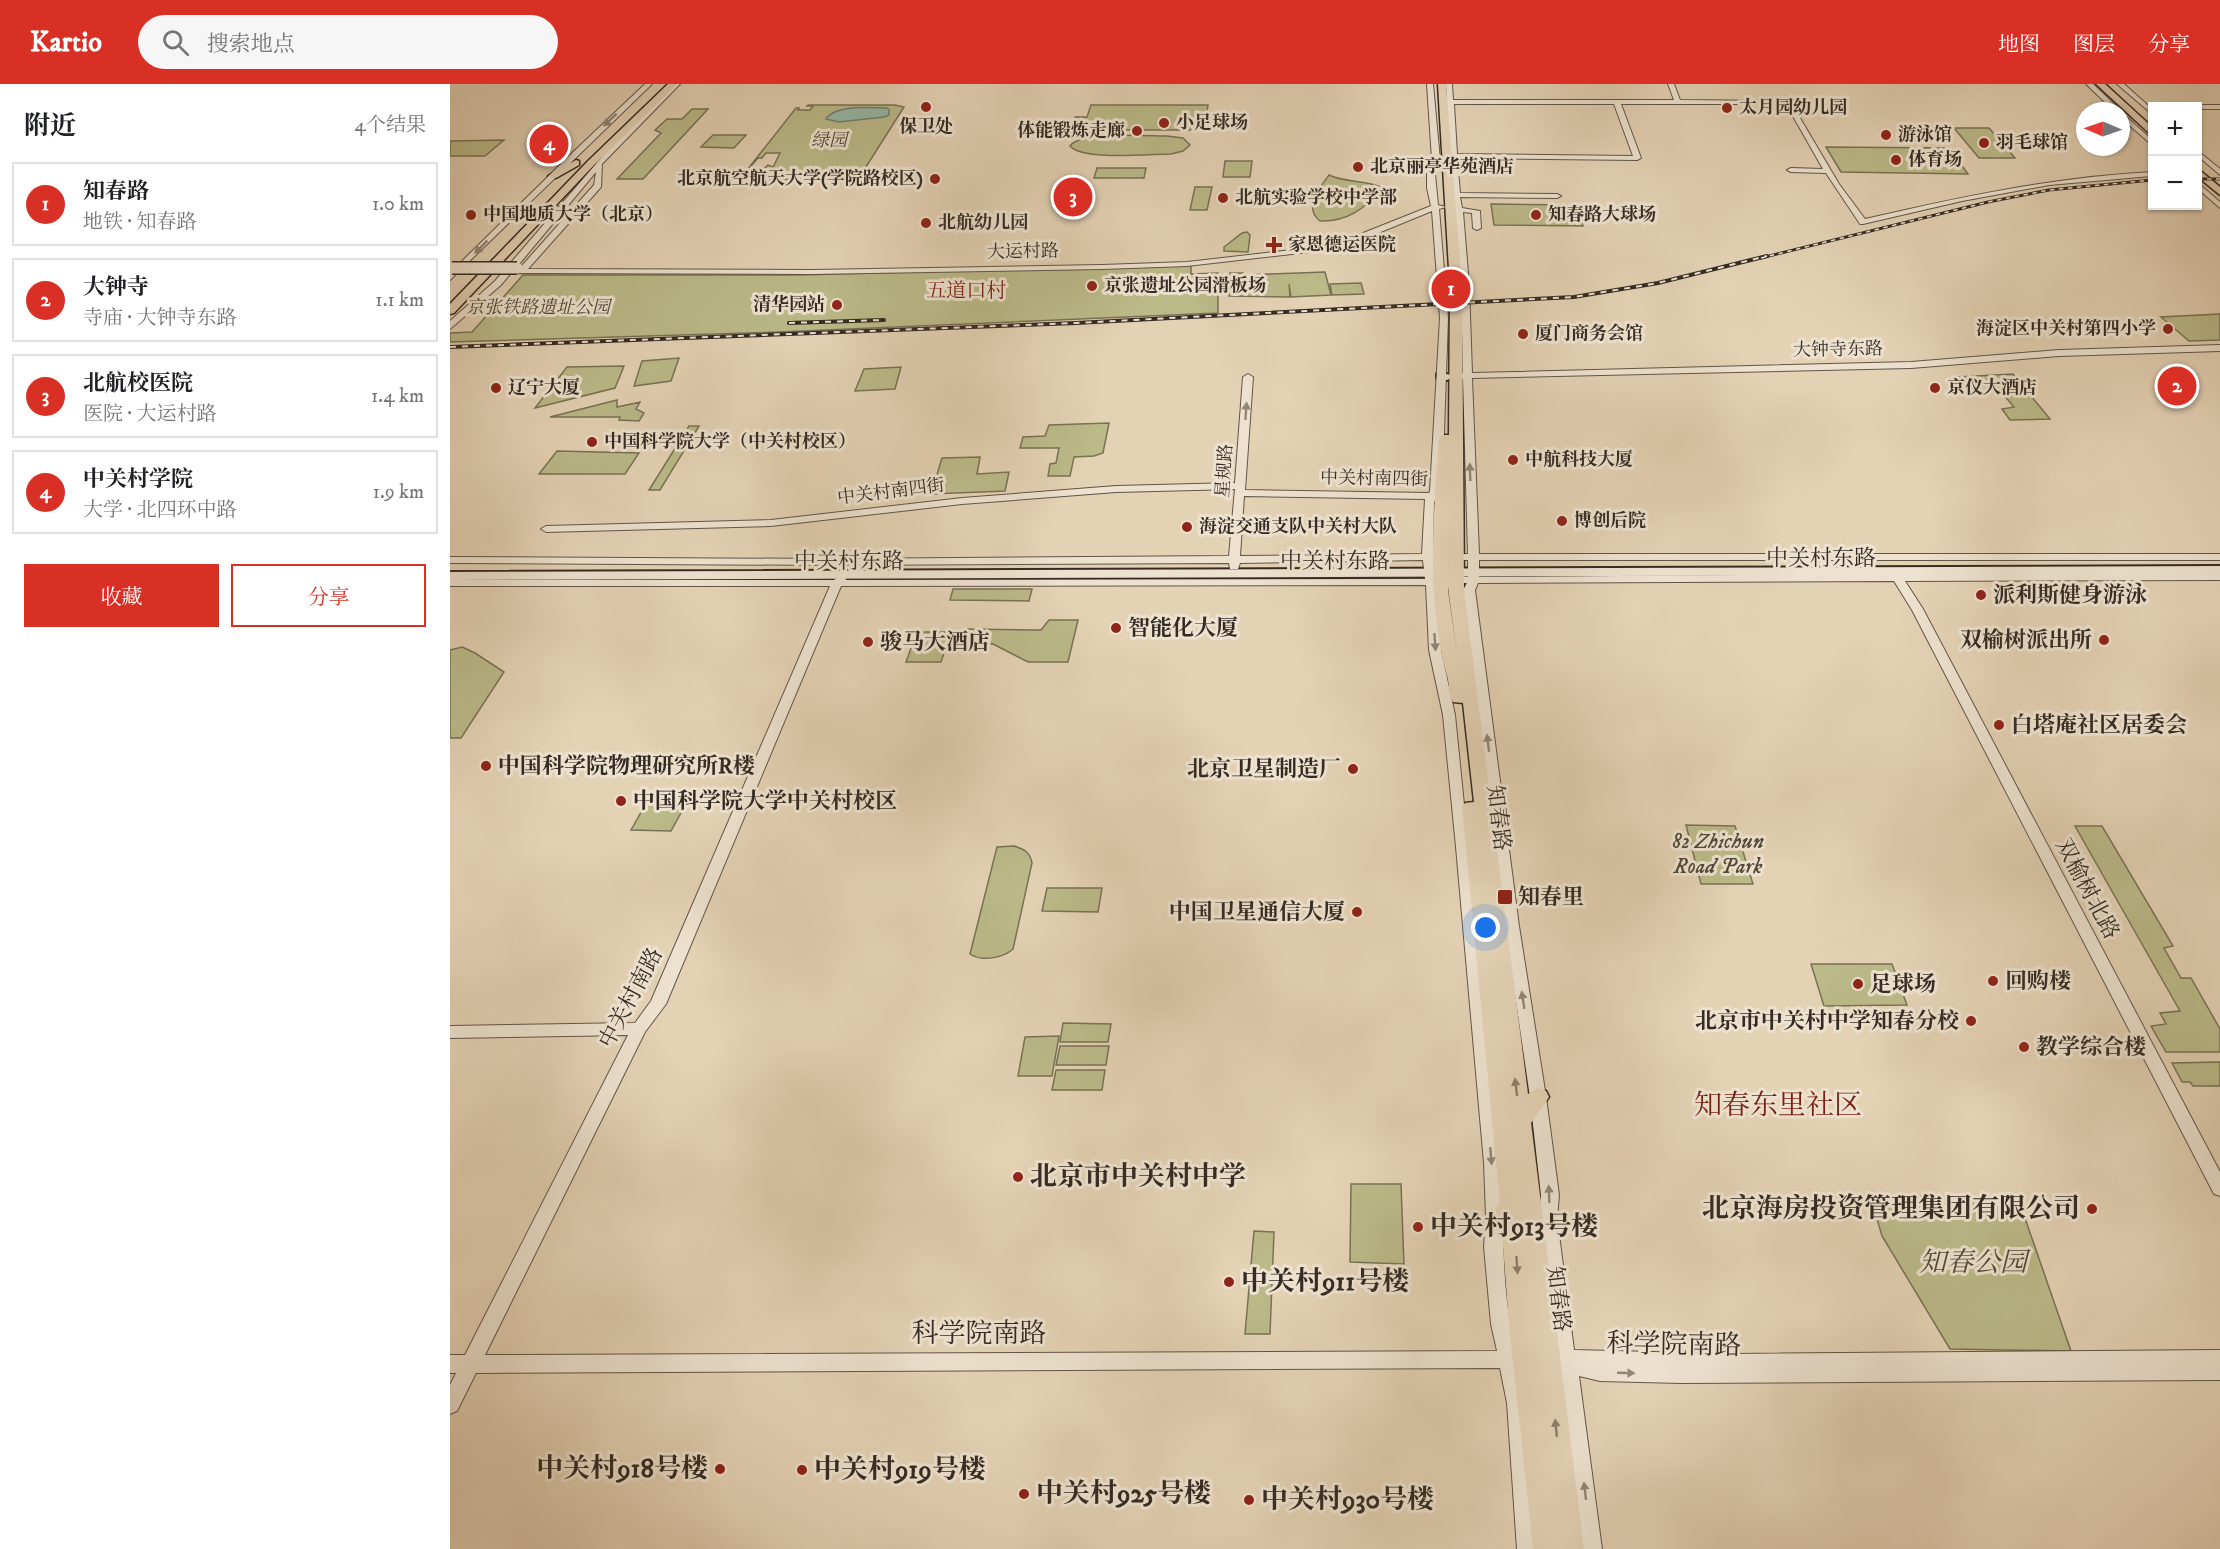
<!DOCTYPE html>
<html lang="zh">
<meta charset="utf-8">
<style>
:root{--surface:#fff;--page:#f6f6f6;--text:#202124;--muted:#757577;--line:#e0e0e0;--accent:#d93025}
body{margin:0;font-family:"IM FELL DW Pica","Noto Serif SC",serif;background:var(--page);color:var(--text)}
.controls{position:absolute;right:18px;top:18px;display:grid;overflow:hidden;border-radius:0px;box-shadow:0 2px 4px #0004}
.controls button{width:54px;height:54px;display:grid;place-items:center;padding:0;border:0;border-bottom:2px solid var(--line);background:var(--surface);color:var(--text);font:30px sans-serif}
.compass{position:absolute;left:1626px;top:18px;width:54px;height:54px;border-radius:50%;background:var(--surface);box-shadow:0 2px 4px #0004;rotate:272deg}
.you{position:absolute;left:1036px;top:844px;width:21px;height:21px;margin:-15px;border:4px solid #fff;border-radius:50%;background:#1a73e8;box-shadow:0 0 0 9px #1a73e833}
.badge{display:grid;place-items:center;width:39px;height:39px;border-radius:50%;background:var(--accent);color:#fff;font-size:20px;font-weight:700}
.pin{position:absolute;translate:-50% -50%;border:3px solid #fff;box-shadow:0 2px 6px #0006}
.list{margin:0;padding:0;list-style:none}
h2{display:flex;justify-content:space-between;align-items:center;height:78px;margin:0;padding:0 24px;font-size:26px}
h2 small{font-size:20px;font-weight:400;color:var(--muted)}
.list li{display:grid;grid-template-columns:39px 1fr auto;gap:18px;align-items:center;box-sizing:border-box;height:84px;margin:0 12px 12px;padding:0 12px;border:2px solid var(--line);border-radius:0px}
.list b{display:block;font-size:22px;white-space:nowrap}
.list p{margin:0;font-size:20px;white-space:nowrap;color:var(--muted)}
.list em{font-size:20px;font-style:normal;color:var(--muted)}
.actions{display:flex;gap:12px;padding:18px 24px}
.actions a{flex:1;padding:14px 0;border:2px solid var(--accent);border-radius:0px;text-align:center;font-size:21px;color:var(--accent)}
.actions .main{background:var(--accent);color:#fff}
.icon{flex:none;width:33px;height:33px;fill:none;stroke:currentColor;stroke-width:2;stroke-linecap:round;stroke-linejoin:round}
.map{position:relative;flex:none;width:1770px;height:1465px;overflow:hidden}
header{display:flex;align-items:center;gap:36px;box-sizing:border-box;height:84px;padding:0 30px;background:var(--accent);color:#fff}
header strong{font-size:28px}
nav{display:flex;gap:33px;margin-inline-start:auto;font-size:21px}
.search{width:420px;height:54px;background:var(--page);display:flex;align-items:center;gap:15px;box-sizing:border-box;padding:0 21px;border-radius:33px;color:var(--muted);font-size:22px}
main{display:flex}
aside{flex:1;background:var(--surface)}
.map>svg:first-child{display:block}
.green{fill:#bbba89;stroke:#787256;stroke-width:1.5}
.water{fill:#97b8a8;stroke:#708073;stroke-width:1.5}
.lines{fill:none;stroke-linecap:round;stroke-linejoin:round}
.tertiary-casing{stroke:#615548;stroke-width:2}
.secondary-casing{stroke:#352b23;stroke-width:4}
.primary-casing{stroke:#352b23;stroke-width:3}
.trunk-casing{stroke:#352b23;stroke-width:3}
.tertiary{fill:#ede2cf;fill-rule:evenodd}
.secondary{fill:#ede2cf;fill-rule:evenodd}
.primary{fill:#e4d2b5;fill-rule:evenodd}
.trunk{fill:#e4d2b5;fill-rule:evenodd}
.rail-far1-casing{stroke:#352b23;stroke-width:3}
.rail-casing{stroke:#352b23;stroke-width:4}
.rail-far1{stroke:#ede2cf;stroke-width:1.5;stroke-dasharray:4.5;stroke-linecap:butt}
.rail{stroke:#ede2cf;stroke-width:2;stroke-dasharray:6;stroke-linecap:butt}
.secondary-bridge-casing{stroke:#352b23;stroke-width:14;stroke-linecap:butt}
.secondary-bridge{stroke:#ede2cf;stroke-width:11}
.oneway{fill:#918679}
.oneway2{fill:#8c7e6c}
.poi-dot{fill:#8f2418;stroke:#ede2cf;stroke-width:2}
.labels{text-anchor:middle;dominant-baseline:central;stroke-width:6;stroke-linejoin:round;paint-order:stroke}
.far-poi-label{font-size:18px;font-weight:bold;fill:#352b23;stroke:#ede2cf;text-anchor:start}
.far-park-label{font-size:18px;font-style:italic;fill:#504837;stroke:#ede2cf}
.far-street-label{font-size:18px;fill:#352b23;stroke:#ede2cf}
.far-neighbourhood-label{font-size:20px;fill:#7a1f14;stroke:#ede2cf}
.street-label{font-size:22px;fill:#352b23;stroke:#ede2cf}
.poi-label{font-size:22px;font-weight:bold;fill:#352b23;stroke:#ede2cf;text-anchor:start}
.park-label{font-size:22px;font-style:italic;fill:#504837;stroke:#ede2cf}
.near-poi-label{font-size:27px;font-weight:bold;fill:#352b23;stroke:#ede2cf;text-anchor:start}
.near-park-label{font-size:27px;font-style:italic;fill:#504837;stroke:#ede2cf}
.near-street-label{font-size:27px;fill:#352b23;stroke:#ede2cf}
.near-neighbourhood-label{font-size:28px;fill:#7a1f14;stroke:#ede2cf}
</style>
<header>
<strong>Kartio</strong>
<div class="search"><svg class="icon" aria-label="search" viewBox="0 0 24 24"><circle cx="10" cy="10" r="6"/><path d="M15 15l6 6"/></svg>搜索地点</div>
<nav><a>地图</a><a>图层</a><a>分享</a></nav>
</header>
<main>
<aside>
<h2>附近<small>4个结果</small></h2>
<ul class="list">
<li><span class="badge">1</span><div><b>知春路</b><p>地铁 · 知春路</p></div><em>1.0 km</em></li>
<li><span class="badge">2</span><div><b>大钟寺</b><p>寺庙 · 大钟寺东路</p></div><em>1.1 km</em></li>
<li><span class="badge">3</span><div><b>北航校医院</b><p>医院 · 大运村路</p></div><em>1.4 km</em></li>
<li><span class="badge">4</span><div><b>中关村学院</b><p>大学 · 北四环中路</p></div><em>1.9 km</em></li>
</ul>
<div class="actions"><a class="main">收藏</a><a>分享</a></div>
</aside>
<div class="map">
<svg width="1770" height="1465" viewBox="0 0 1770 1465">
<rect width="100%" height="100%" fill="#e4d2b5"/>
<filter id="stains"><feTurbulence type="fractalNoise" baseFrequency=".00333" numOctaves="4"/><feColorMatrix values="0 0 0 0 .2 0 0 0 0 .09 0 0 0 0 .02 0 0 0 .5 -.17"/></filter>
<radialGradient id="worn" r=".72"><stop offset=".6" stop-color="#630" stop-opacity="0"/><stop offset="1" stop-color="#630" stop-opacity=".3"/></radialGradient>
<path class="green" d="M 358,21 L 445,21 L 454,23 L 409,94 L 319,96 L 327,95 L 329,87 L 320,86 L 317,89 L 309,89 L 318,81 L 323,83 L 330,69 L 316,69 L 312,74 L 308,74 L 297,87 L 301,89 L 293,92 L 296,96 L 290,95 L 346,24 L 349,24 L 348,26 L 360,26 L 363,22 L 357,22 Z
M 641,21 L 758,21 L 754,46 L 620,46 L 625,33 L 637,33 Z
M 242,25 L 258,25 L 193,95 L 167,95 L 211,49 L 205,46 L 217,35 L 232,35 Z
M 1504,44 L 1539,44 L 1565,74 L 1529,74 Z
M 263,51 L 296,51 L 284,64 L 251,63 Z
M 717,52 L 733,54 L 740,61 L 733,67 L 721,70 C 700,70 633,77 620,62 C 630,47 698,52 717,52 Z
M 54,56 L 35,72 L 0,72 L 0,57 Z
M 1376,63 L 1499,64 L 1518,90 L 1391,88 Z
M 775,77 L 802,77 L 800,93 L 773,93 Z
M 647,84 L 696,84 L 694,94 L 644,94 Z
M 879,91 C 895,99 918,96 930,103 C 918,125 895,138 870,137 C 853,124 869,104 879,91 Z
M 745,103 L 762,103 L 757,126 L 740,126 Z
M 1041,120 L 1128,121 L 1133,142 L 1044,141 Z
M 797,148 L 800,151 L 798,168 L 774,167 L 774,163 L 792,149 Z
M 736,181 L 741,181 L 741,190 L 768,189 L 768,229 L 329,248 L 0,258 L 0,249 L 22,248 L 73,191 L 350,191 Z
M 875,188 L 881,211 L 841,213 L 839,200 L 840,213 L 779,212 L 780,189 L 793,189 L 794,201 L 794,191 Z
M 911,199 L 914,210 L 882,211 L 880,200 Z
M 1770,230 L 1770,256 L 1739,257 L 1711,233 Z
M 229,274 L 221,297 L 184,302 L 192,277 Z
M 174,282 L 165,304 L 85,324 L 117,283 Z
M 451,283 L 445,305 L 405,307 L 414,285 Z
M 1563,290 L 1600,335 L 1560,336 L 1552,325 L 1564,323 L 1546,302 L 1517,302 L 1508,293 Z
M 167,316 L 167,323 L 190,318 L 186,325 L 194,329 L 189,337 L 169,336 L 170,333 L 100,333 Z
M 659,339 L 653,369 L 644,372 L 624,373 L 620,392 L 598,392 L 600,380 L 606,379 L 609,364 L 570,364 L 573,353 L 595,352 L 599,341 Z
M 239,342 L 249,342 L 210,406 L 199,406 Z
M 107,367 L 189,369 L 175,390 L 89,390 Z
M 530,373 L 527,390 L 559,388 L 555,407 L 481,410 L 492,374 Z
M 503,505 L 582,505 L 579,517 L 500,516 Z
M 599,536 L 628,536 L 618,578 L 578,578 L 543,560 L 512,559 L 517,545 L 591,546 Z
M 467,548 L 501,548 L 491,578 L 456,578 Z
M 12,563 L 25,569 L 54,588 L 11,654 L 0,654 L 0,566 Z
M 198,716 L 237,718 L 221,747 L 181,746 Z
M 1236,741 L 1285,742 L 1303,800 L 1251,800 Z
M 1625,742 L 1652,742 L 1723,862 L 1714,864 L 1731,894 L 1741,894 L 1770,945 L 1770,968 L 1716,968 L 1701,942 L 1716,940 L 1710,929 L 1730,927 Z
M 564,762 C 574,765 580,768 582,779 L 563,865 C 553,874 532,878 520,870 L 547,763 Z
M 597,804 L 652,804 L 648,828 L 592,827 Z
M 1361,880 L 1442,880 L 1457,921 L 1374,922 Z
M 613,939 L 661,940 L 658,958 L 610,958 Z
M 609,952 L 602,992 L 568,992 L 575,953 Z
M 610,962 L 659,962 L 656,981 L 606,981 Z
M 1770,978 L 1770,1002 L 1743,1002 L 1740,998 L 1732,998 L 1722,979 Z
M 606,986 L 655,986 L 652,1006 L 602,1006 Z
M 901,1100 L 951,1100 L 954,1180 L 900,1178 Z
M 1420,1111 L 1568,1114 L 1621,1267 L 1500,1265 L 1432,1152 Z
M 804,1147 L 824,1148 L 820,1250 L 795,1250 Z"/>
<path class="water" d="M 437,24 L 439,26 L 439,31 L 434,33 L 389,38 L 376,35 C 385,20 421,24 437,24 Z"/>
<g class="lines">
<defs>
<path id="tertiary" d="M 195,0 L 202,0 L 0,196 L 0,189 L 119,72 Z
M 223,0 L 230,0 L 152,80 L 151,103 L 78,185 L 362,186 L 652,181 L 737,178 L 877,162 L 893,157 L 981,122 L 977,104 L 977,90 L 982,76 L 977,0 L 983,0 L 990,76 L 985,90 L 988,121 L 996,123 L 989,125 L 998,234 L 993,376 L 989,409 L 994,412 L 986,415 L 984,418 L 983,470 L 1018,470 L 1013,295 L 1003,292 L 1013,289 L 1011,201 L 1005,127 L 999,125 L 1005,123 L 1000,74 L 995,72 L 1000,70 L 997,20 L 991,18 L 997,16 L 996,0 L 1002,0 L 1003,16 L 1224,16 L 1218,0 L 1224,0 L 1230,16 L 1340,17 L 1389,100 L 1415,135 C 1510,113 1605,93 1702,88 L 1702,92 L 1599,101 L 1512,117 L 1413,140 L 1410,140 L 1376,89 L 1341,88 L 1337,86 L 1341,84 L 1373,85 L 1336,20 L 1171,20 L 1191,74 L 1187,76 L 1007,74 L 1010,109 L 1107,110 L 1111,112 L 1107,114 L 1010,113 L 1012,124 L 1030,127 L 1031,144 L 1027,146 L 1023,144 L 1022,129 L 1013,128 L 1019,201 L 1022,289 L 1461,278 L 1609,266 L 1770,261 L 1770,267 L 1609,272 L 1461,284 L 1022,294 L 1029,470 L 1770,470 L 1770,476 L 1029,476 L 1029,493 L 1440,490 L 1441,487 L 1445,486 L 1451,490 L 1770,490 L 1770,496 L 1455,497 L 1473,525 L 1770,1088 L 1770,1112 L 1764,1110 L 1462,526 L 1444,497 L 1028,499 L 1025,506 L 1069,842 L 1096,1013 L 1109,1111 L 1107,1135 L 1124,1266 L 1281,1270 L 1770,1266 L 1770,1296 L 1231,1299 L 1150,1297 L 1129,1292 L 1152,1465 L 1132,1465 L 1108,1283 L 1069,1284 L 1077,1319 L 1087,1465 L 1067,1465 L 1057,1319 L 1050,1284 L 26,1289 L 7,1327 L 0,1330 L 0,1301 L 6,1289 L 0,1289 L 0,1271 L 15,1271 L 178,951 L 0,954 L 0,942 L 185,939 L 201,917 L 380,502 L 0,502 L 0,496 L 384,496 L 391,491 L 395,492 L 396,496 L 975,495 L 973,476 L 790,479 L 788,485 L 780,485 L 779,479 L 385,481 L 0,479 L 0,473 L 385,475 L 779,472 L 785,405 L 666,408 L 512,420 L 321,442 L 96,448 L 91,445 L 96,442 L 321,436 L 512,414 L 666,402 L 785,399 L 793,293 L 798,290 L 803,293 L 795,406 L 979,409 L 980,407 L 990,234 L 982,127 L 899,161 L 877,166 L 737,182 L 652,185 L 362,190 L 61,189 L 51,201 L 0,245 L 0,237 L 45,197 L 158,66 ZM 1004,20 L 1164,20 L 1183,72 L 1007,70 ZM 146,88 L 144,101 L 69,185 L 65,185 ZM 794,412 L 975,415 L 972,470 L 790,472 ZM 984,476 L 1018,476 L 1018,493 L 986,493 ZM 990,499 L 1017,499 L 1013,506 L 1055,842 L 1080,1013 L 1091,1111 L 1089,1135 L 1106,1266 L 1065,1267 C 1051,1204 1054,1143 1050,1079 L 1005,631 L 991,566 L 987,500 ZM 976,501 L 979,566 L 993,631 L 1006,763 L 1034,1079 L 1036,1132 L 1034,1163 L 1041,1240 L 1047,1267 L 35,1271 L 195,948 L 216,920 L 391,502 Z
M 1636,0 L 1643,0 L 1670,26 L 1671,27 L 1664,27 Z
M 1667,0 L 1674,0 L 1702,25 L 1702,30 Z
M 1748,21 L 1770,21 L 1770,25 L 1748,25 L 1745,22 Z
M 1671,28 L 1702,56 L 1702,61 L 1671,34 Z
M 1748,67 L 1770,85 L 1770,91 L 1748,72 Z
M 1748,99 L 1770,118 L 1770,124 L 1748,105 Z"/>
<path id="secondary" d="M 991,289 L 1001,291 L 1003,293 L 997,296 L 987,294 L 987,290 Z
M 1770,482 L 1770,490 L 0,496 L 0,488 Z"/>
<path id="primary" d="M 988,0 L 996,0 L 1012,202 L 1014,506 L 1078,1010 L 1088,1004 L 1096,1007 L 1099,1013 L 1081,1039 L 1134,1465 L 1083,1465 L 1059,1241 L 1052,1148 L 1044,1151 L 1036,1148 L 1032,1141 L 1036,1134 L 1050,1120 L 1012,723 L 1015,719 L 1024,718 L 1013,619 L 1003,618 C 998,611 1000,601 997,592 C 976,514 983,434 989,354 L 991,351 L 999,351 L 1000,202 ZM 999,401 L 998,506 L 1007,569 L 998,503 Z"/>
<path id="trunk" d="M 218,0 L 227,0 L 144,81 L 4,229 L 0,230 L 0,220 L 138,77 Z
M 1646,0 L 1655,0 L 1702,43 L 1702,50 L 1699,49 Z
M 126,76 L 129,77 L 129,81 L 106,94 L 98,92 Z
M 1748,85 L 1770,103 L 1770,111 L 1748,93 Z"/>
</defs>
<use href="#tertiary" class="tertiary-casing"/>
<use href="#secondary" class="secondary-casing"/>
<use href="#primary" class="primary-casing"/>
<use href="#trunk" class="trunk-casing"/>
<use href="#tertiary" class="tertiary"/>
<use href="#secondary" class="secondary"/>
<use href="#primary" class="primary"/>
<use href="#trunk" class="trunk"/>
<defs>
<path id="rail-far1" d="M 1748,95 L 1770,95
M 1311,174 L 1538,118 L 1599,106 L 1702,96"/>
<path id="rail" d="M 339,239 L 434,236
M 0,263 L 626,239 L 1124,213 L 1208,199 L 1317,172"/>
</defs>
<use href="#rail-far1" class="rail-far1-casing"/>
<use href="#rail" class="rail-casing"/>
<use href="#rail-far1" class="rail-far1"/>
<use href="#rail" class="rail"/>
<defs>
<path id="secondary-bridge" d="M 2,184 L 67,184"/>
</defs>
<use href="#secondary-bridge" class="secondary-bridge-casing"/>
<use href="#secondary-bridge" class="secondary-bridge"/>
</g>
<defs><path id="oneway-solid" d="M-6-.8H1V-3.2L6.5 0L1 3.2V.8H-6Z" transform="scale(1.5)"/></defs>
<g class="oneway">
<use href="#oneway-solid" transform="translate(160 36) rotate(137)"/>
<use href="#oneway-solid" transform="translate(31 163) rotate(135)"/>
<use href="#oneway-solid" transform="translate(796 327) rotate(-86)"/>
<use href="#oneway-solid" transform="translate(1020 388) rotate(-92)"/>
<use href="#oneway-solid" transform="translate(985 558) rotate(86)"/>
<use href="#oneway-solid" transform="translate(1038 659) rotate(-97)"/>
<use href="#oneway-solid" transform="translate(1073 916) rotate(-99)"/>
<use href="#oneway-solid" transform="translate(1041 1072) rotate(85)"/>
<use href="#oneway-solid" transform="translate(1099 1110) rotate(-92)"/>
<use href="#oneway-solid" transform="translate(1176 1289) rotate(2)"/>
<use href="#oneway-solid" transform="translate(1135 1407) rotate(-97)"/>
</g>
<g class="oneway2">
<use href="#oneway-solid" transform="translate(1066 1003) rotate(-97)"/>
<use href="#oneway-solid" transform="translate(1067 1181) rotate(86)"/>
<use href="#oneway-solid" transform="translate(1106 1344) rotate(-96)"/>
</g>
<g class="poi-dot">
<circle cx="476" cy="23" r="6"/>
<circle cx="1277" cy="24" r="6"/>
<circle cx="714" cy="39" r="6"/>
<circle cx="687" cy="47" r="6"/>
<circle cx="1436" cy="51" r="6"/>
<circle cx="1534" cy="59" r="6"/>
<circle cx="1446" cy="76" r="6"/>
<circle cx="908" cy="83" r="6"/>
<circle cx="485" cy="95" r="6"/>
<circle cx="773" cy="114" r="6"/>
<circle cx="21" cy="131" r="6"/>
<circle cx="1086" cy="131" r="6"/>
<circle cx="476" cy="139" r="6"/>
<path d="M821 152h6v6h6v6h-6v6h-6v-6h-6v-6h6z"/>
<circle cx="642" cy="202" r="6"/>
<circle cx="387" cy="221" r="6"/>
<circle cx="1718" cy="245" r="6"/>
<circle cx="1073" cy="250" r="6"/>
<circle cx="46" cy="304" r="6"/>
<circle cx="1485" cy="304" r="6"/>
<circle cx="142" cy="358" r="6"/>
<circle cx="1063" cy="376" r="6"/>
<circle cx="1112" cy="437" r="6"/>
<circle cx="737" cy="443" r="6"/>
<circle cx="1531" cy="511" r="6"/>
<circle cx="666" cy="544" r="6"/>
<circle cx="1654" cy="556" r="6"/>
<circle cx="418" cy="558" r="6"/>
<circle cx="1549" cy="641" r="6"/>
<circle cx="36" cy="682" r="6"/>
<circle cx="903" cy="685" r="6"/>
<circle cx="171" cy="717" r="6"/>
<rect x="1047" y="805" width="16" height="16" rx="3"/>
<circle cx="907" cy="828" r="6"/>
<circle cx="1543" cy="897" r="6"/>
<circle cx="1408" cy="900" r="6"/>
<circle cx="1521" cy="937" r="6"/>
<circle cx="1574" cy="963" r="6"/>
<circle cx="568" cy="1093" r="6"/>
<circle cx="1642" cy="1125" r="6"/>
<circle cx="968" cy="1143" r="6"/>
<circle cx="779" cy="1198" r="6"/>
<circle cx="270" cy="1385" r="6"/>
<circle cx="352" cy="1386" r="6"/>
<circle cx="574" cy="1410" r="6"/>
<circle cx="799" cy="1416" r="6"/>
</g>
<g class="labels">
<g class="far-poi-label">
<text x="1289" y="24">太月园幼儿园</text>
<text x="726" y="39">小足球场</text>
<text x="476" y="43" text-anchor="middle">保卫处</text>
<text x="675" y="47" text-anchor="end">体能锻炼走廊</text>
<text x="1448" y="51">游泳馆</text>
<text x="1546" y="59">羽毛球馆</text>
<text x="1458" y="76">体育场</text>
<text x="920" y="83">北京丽亭华苑酒店</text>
<text x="473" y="95" text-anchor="end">北京航空航天大学(学院路校区)</text>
<text x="785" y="114">北航实验学校中学部</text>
<text x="33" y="131">中国地质大学（北京）</text>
<text x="1098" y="131">知春路大球场</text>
<text x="488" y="139">北航幼儿园</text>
<text x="838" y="161">家恩德运医院</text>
<text x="654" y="202">京张遗址公园滑板场</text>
<text x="375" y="221" text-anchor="end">清华园站</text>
<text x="1706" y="245" text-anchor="end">海淀区中关村第四小学</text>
<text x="1085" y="250">厦门商务会馆</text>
<text x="58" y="304">辽宁大厦</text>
<text x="1497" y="304">京仪大酒店</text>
<text x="154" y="358">中国科学院大学（中关村校区）</text>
<text x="1075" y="376">中航科技大厦</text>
<text x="1124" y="437">博创后院</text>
<text x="749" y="443">海淀交通支队中关村大队</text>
</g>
<g class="far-park-label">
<text x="379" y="57">绿园</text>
<text x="88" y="224">京张铁路遗址公园</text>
</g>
<g class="far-street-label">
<text transform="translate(573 168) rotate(-1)">大运村路</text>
<text transform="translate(1388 266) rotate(-1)">大钟寺东路</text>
<text transform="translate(775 387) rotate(-86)">星规路</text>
<text transform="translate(924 395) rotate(1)">中关村南四街</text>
<text transform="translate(441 408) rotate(-7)">中关村南四街</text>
</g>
<g class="far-neighbourhood-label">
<text x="516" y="207">五道口村</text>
</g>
<g class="street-label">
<text x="1371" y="474">中关村东路</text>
<text x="399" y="477">中关村东路</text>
<text x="885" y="477">中关村东路</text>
<text transform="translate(1048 734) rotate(83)">知春路</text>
<text transform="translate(1637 805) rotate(62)">双榆树北路</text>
<text transform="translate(181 914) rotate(-62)">中关村南路</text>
<text transform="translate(1108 1215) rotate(83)">知春路</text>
</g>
<g class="poi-label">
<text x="1543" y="511">派利斯健身游泳</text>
<text x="678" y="544">智能化大厦</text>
<text x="1642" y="556" text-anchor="end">双榆树派出所</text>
<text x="430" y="558">骏马大酒店</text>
<text x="1561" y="641">白塔庵社区居委会</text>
<text x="48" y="682">中国科学院物理研究所R楼</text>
<text x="891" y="685" text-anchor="end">北京卫星制造厂</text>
<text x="183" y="717">中国科学院大学中关村校区</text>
<text x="1068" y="813">知春里</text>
<text x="895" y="828" text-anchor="end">中国卫星通信大厦</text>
<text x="1555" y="897">回购楼</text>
<text x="1420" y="900">足球场</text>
<text x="1509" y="937" text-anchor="end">北京市中关村中学知春分校</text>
<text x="1586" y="963">教学综合楼</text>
</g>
<g class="park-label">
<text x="1268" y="757">82 Zhichun<tspan x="1268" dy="25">Road Park</tspan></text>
</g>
<g class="near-poi-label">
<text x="580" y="1093">北京市中关村中学</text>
<text x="1630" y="1125" text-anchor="end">北京海房投资管理集团有限公司</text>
<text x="980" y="1143">中关村913号楼</text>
<text x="791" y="1198">中关村911号楼</text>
<text x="258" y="1385" text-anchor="end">中关村918号楼</text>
<text x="364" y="1386">中关村919号楼</text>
<text x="586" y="1410">中关村925号楼</text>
<text x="811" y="1416">中关村930号楼</text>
</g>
<g class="near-park-label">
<text x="1523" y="1179">知春公园</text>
</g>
<g class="near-street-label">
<text x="529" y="1250">科学院南路</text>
<text transform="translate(1224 1261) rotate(1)">科学院南路</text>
</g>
<g class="near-neighbourhood-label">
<text x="1328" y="1021">知春东里社区</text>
</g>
</g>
<rect width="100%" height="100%" filter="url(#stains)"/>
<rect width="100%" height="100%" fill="url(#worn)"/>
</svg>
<div class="controls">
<button>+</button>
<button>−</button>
</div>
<svg class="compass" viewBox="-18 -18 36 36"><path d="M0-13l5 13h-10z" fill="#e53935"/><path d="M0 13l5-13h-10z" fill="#757577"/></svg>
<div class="you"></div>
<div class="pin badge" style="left:1001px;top:205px">1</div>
<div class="pin badge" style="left:1727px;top:302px">2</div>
<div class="pin badge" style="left:623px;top:113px">3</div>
<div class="pin badge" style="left:99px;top:60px">4</div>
</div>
</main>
